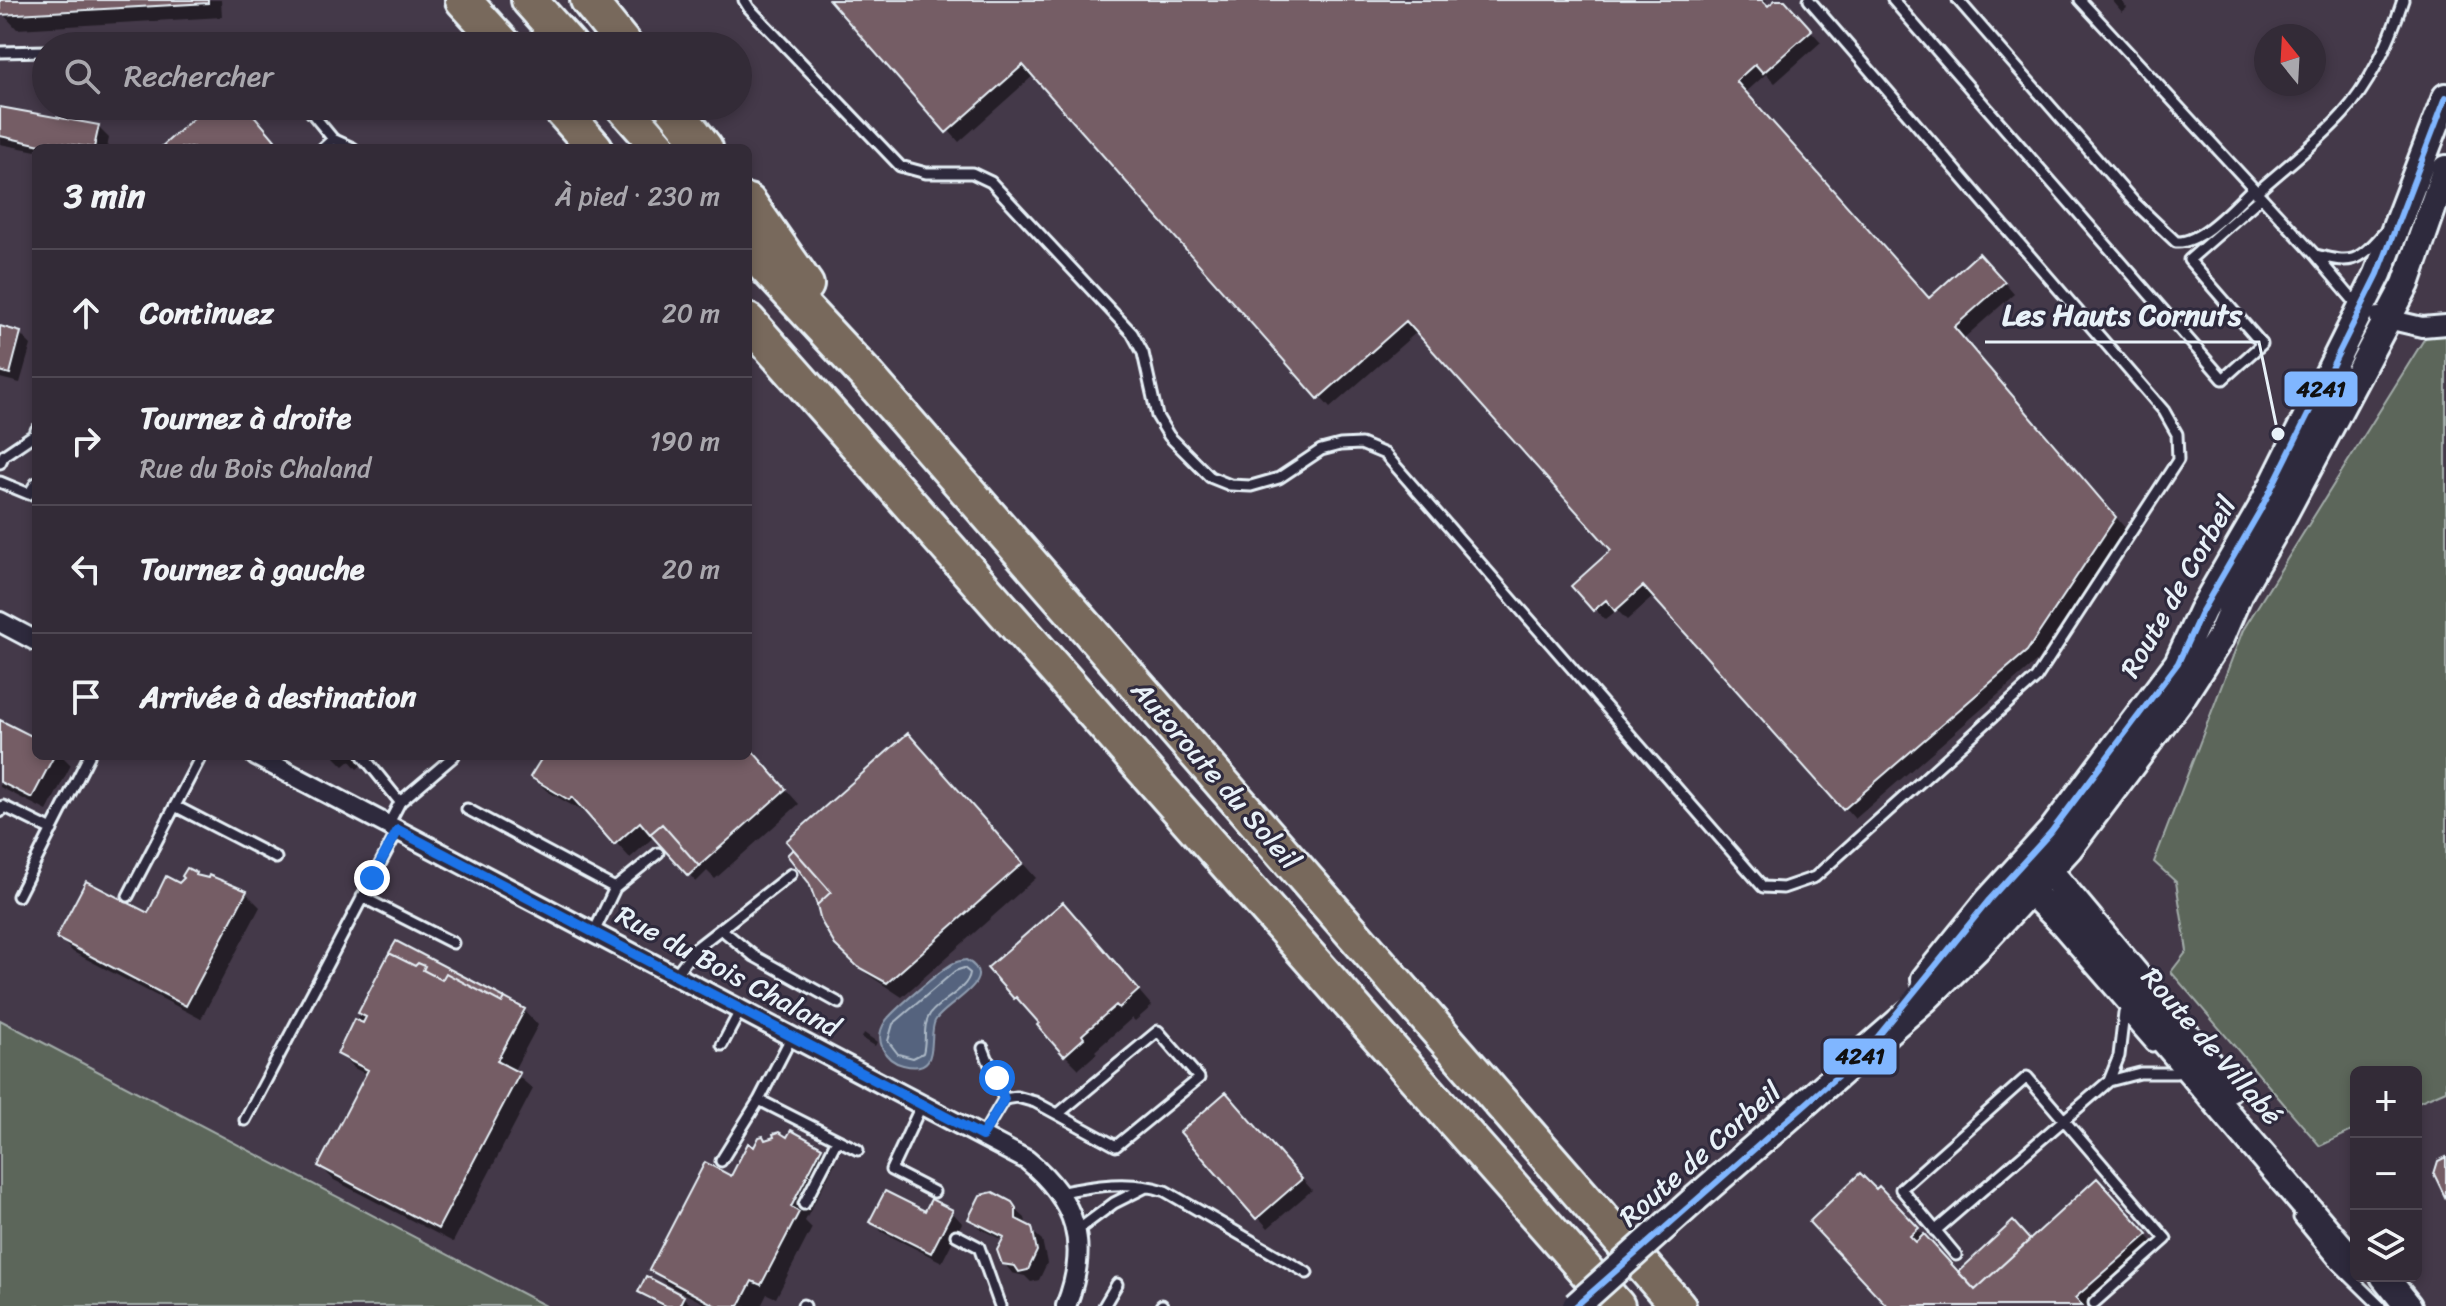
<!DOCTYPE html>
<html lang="fr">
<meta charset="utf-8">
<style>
:root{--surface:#332b37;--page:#3b333f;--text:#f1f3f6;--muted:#a9a7ad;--line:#4e4752}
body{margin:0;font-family:Sriracha,sans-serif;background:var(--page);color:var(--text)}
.controls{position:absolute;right:24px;bottom:24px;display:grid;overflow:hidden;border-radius:12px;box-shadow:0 4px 12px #0003}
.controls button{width:72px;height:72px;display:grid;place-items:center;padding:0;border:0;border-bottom:2px solid var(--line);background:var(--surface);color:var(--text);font:40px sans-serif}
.compass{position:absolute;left:2254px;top:24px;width:72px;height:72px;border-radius:50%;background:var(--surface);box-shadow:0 4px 12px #0003;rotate:342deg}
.stop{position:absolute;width:24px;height:24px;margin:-18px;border:6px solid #1a73e8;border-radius:50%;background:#fff}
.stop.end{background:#1a73e8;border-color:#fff;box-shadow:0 2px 8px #0008}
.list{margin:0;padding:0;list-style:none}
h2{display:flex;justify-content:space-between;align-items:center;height:104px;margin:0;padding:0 32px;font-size:34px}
h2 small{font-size:26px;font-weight:400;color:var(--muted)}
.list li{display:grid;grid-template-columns:52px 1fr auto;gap:24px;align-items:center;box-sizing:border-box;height:128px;padding:0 32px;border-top:2px solid var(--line)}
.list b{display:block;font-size:30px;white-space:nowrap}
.list p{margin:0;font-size:26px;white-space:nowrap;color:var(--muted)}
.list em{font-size:26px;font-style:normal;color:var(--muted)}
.icon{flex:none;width:44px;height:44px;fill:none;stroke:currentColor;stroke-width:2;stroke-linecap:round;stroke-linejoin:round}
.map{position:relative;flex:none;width:2446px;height:1306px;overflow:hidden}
.search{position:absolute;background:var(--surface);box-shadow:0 4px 12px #0003;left:32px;top:32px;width:720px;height:88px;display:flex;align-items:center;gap:20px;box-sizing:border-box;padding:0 28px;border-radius:44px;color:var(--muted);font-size:30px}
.panel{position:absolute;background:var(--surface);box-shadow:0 4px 12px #0003;left:32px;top:144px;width:720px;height:616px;border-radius:12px}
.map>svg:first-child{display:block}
.green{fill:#5c665a;stroke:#a2aca9;stroke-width:2}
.water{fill:#54647e;stroke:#8f9caf;stroke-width:2}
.shadow{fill:#0007}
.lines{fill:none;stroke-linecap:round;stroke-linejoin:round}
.shore{stroke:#adb9c7;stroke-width:2}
.building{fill:#755d65;stroke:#e8f1f8;stroke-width:2}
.lane-casing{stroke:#e8f1f8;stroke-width:15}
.street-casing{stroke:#e8f1f8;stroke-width:24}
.secondary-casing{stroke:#e8f1f8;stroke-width:32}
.highway-casing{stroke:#e8f1f8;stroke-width:40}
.lane{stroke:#2f2a3d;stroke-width:9}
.street{stroke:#2f2a3d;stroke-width:18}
.secondary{stroke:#2f2a3d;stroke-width:26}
.highway{stroke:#78695c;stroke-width:34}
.secondary-bridge-casing{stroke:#e8f1f8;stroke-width:32;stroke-linecap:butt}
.secondary-bridge{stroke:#2f2a3d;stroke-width:26}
.bus-1-casing{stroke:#2f2a3d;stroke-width:12}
.bus-1{stroke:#80b6ff;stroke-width:6}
.route{stroke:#1a73e8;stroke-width:10}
.labels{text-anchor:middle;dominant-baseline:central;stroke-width:6;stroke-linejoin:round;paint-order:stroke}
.street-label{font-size:28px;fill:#e8f1f8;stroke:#2f2a3d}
.leader{fill:none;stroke:#e8f1f8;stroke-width:3}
.callout-dot{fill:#e8f1f8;stroke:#2f2a3d;stroke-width:3}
.callout-label{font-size:30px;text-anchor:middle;font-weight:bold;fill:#e8f1f8;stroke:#2f2a3d;stroke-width:6;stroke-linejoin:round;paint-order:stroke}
.line-badge{stroke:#2f2a3d;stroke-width:3}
.pale-badge-label{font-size:22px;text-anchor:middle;font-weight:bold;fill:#111}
</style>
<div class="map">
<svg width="2446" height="1306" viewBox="0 0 2446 1306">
<rect width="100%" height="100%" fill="#443949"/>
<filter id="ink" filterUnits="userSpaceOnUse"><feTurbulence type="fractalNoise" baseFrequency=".0125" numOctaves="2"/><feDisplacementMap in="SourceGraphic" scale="16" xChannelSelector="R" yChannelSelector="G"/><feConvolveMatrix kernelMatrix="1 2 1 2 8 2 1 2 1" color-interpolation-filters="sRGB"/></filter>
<g filter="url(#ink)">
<path class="green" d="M 2446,332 L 2446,1090 L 2416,1103 L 2416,1072 L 2356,1072 L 2356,1129 L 2320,1146 L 2171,972 L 2187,951 L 2176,882 L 2154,862 L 2243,630 L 2428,333 Z
M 0,1020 L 546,1306 L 0,1306 Z"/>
<path class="water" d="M 966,960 C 1003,980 945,1003 935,1021 C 927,1036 943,1075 903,1065 C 883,1060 874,1039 885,1022 C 891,1012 943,968 954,963 C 959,961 961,961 966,960 Z"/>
<path class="shadow" d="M 0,0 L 221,0 L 222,17 L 17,29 L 0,11 Z
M 832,0 L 1767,0 L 1764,3 L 1768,8 L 1778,0 L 1783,0 L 1821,42 L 1775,83 L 1766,74 L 1745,93 L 1929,300 L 1990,266 L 2014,294 L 1964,338 L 2126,529 L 2037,661 L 1855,819 L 1654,596 L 1627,620 L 1617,610 L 1605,620 L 1595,609 L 1614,550 L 1418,331 L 1330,408 L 1034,75 L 959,142 Z
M 2112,0 L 2121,0 L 2127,8 L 2122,12 Z
M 210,106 L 245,106 L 282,148 L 163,148 Z
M 0,109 L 98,127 L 109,138 L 107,148 L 36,148 L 36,151 L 0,144 Z
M 0,328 L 20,334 L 31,345 L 20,383 L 0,378 Z
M 0,722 L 36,740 L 36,756 L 62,756 L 71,765 L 47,811 L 0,787 Z
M 748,747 L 799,804 L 715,879 L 707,871 L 696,882 L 655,836 L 630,858 L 587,811 L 585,813 L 547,791 L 532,777 L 545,756 L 748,756 Z
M 922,750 L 1036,878 L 902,997 L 867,974 L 851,959 L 801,859 Z
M 334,756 L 372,756 L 357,769 L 350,761 L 344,766 Z
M 198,878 L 246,893 L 260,907 L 201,1019 L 73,952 L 59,938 L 149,916 L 179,885 Z
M 1077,919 L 1152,1006 L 1135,1021 L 1132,1018 L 1095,1051 L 1097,1053 L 1079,1069 L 1065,1055 L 1042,1023 L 1015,997 Z
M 524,1010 L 538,1025 L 513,1072 L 533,1089 L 453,1242 L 334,1180 L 320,1166 L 368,1075 L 354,1068 L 339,1053 L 361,1012 Z
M 864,1033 L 877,1042 L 875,1046 L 862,1038 Z
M 1237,1105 L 1312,1190 L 1268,1228 L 1183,1132 Z
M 776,1139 L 821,1148 L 835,1163 L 805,1221 L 812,1228 L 776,1298 L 767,1294 L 761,1306 L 709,1306 L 666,1284 L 652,1269 L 732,1179 L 754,1149 L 766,1142 Z
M 1876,1192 L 1893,1203 L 1959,1274 L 2030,1242 L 2111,1195 L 2160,1250 L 2096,1306 L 1891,1306 Z
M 1013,1207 L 1025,1218 L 1027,1227 L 1042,1240 L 1047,1263 L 1039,1280 L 1031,1282 L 1025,1276 L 1012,1273 L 1004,1263 L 1004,1241 L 981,1229 L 971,1219 Z
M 952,1212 L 962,1223 L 942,1262 L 882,1232 L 872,1221 Z
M 640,1291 L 683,1297 L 690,1304 L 689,1306 L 662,1306 L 647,1298 Z"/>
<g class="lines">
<path class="shore" d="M 964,968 L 970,973 C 968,990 940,1000 930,1014 C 922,1026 927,1040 923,1053 L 913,1058 L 898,1054 L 888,1041 L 893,1024 L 955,971 Z"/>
</g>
<path class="building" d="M 0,0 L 208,0 L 208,3 L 0,15 Z
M 829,0 L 1762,0 L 1768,6 L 1775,0 L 1785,0 L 1812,30 L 1763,73 L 1755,64 L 1736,81 L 1929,298 L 1979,253 L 2005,282 L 1954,327 L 2116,517 L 2027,651 L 1843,810 L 1643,586 L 1615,611 L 1606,600 L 1593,611 L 1571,586 L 1611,550 L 1406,321 L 1318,399 L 1023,65 L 946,133 Z
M 207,106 L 246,106 L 275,140 L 265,148 L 160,148 Z
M 0,107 L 99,125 L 94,148 L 46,141 L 45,146 L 0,136 Z
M 0,326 L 21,332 L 10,374 L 0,371 Z
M 0,720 L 36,738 L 36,756 L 54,756 L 32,798 L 0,782 Z
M 908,733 L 1023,863 L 887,983 L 858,967 L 835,945 L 821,921 L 817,905 L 831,892 L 786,841 Z
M 748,746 L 786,789 L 699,866 L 662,824 L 650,834 L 640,822 L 614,845 L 572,797 L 569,800 L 530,777 L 543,756 L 748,756 Z
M 662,824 L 699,866 L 688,876 L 650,834 Z
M 793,849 L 831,892 L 817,905 L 809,883 L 787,855 Z
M 187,868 L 197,873 L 196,875 L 208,878 L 209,875 L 247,891 L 186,1006 L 56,938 L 86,881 L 148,913 L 166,876 L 179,883 L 184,878 L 182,876 Z
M 1063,902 L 1139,990 L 1119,1008 L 1116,1005 L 1082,1035 L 1084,1038 L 1064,1056 L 1037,1025 L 1039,1023 L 1016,997 L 1014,999 L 987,968 Z
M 396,941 L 442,965 L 505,998 L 502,1003 L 446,973 L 442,980 L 423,970 L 425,966 L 418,963 L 415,966 L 389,953 Z
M 389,953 L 415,966 L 418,963 L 425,966 L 423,970 L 442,980 L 446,973 L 502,1003 L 505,998 L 525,1009 L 497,1061 L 520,1073 L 438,1229 L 318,1166 L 368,1070 L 337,1054 L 354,1019 L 363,1023 L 366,1017 L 358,1013 Z
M 1226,1092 L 1302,1179 L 1256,1219 L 1180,1132 Z
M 791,1130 L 822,1147 L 791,1207 L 799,1212 L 761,1285 L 752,1281 L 739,1306 L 716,1306 L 649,1270 L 705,1162 L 731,1176 L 748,1143 L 754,1147 L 759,1137 L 763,1136 L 765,1140 L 774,1137 L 773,1134 L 779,1132 L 787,1137 Z
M 2446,1157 L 2446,1199 L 2434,1174 L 2438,1161 Z
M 1860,1173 L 1876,1189 L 1879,1186 L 1919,1228 L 1910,1236 L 1916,1242 L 1924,1234 L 1975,1290 L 2097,1178 L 2148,1234 L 2075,1298 L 2083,1306 L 1887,1306 L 1809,1222 Z
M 885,1191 L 925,1211 L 931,1199 L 953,1210 L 931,1253 L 869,1222 Z
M 993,1192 L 1012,1202 L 1016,1208 L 1016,1219 L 1032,1227 L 1037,1251 L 1028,1270 L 1019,1272 L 1015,1266 L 1002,1264 L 997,1250 L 1004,1237 L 968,1219 L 980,1195 Z
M 2013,1221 L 2030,1240 L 1975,1290 L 1958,1272 Z
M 646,1276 L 684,1296 L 679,1306 L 666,1306 L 638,1292 Z"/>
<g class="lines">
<defs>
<path id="lane" d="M 744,0 L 749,8 L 900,166 L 926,173 L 972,173 L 991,182 L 1132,333 L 1143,353 L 1157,416 L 1169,436 L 1210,477 L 1230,485 L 1251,486 L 1279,478 L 1321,450 L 1340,445 L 1361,444 L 1385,454 L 1763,887 L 1783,888 L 1815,877 L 2036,678 L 2178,460 L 2177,434 L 2164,411 L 1809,0
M 1893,0 L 2223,379 L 2262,344 L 2189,260 L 2260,198
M 1958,0 L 2134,202 L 2176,242 C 2201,244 2234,206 2252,189
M 2080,0 L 2315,255 L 2359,307
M 0,52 L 46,51
M 306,106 L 333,139 L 323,148
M 333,139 L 353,148
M 2256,193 C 2285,167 2317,143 2343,114 C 2372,82 2390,40 2403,0
M 2316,255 C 2351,264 2358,263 2383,234
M 0,463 L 4,455 L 35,434 L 36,430
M 0,482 L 29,494 L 36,483
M 363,756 L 400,802
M 175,806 L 276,858
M 467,809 L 615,888
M 0,812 L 3,806 L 52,830
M 388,825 L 400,802 L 454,756
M 18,896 L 89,756
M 128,896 L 201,756
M 362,897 L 453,943
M 721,929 L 754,956 L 839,1003
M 594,932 L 615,888 L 658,853
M 675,975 L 695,949 L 791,874
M 2125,1015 L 2152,1046
M 722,1045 L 741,1009
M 2109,1081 L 2140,1073 L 2176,1073
M 1004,1099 L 1017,1097 L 1035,1102 L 1116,1146 L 1199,1078 L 1158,1031 L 1058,1114
M 759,1100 L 858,1150
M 922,1104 L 891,1170 L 934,1192
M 245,1120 L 398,830
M 982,1136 L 1004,1099 L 983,1048
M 721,1161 L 759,1100 L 792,1036
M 1059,1193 C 1094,1185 1132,1180 1165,1191 L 1307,1273
M 804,1204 L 837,1140
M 2299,1218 L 2336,1263 L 2380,1306
M 1935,1231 L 2109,1081 L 2119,1056 L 2124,1013
M 1075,1232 L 1114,1203 L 1146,1187
M 956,1235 L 979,1247 L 1000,1306
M 1956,1255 L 1901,1189 L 2027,1077 L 2166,1239 L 2094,1303
M 803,1305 L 805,1306
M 1104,1306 L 1117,1284
M 1161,1306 L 1162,1305"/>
<path id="street" d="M 2379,317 L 2422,327 L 2446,325
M 0,622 L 36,641
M 256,756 L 1027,1160 C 1077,1201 1090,1245 1066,1306"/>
<path id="secondary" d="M 2040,860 L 2197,1048 L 2228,1089
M 2018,879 L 2062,922 L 2115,983 L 2356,1265
M 1925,979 L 1989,900 L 2051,832 L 2178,663 L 2202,611 L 2261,509 L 2378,274 L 2446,97
M 1694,1200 L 1924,1000 L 1977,948 L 2069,848 L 2180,700 L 2220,638 L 2240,591 L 2278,525 L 2406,284 L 2446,169
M 2384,1276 L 2408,1306"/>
<path id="highway" d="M 463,0 L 505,46
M 529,0 L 570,46
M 588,0 L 625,46
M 558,106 L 595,148
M 623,106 L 660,148
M 672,106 L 705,148
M 748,202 L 806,285
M 748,248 L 869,378 L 1678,1306
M 748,321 L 1617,1306"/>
</defs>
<use href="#lane" class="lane-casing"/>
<use href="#street" class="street-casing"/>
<use href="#secondary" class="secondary-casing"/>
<use href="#highway" class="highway-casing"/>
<use href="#lane" class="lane"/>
<use href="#street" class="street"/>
<use href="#secondary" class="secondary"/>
<use href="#highway" class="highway"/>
<defs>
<path id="secondary-bridge" d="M 1576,1306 L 1694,1200"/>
</defs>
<use href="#secondary-bridge" class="secondary-bridge-casing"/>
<use href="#secondary-bridge" class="secondary-bridge"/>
<defs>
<path id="bus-1" d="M 1576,1306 L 1867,1050 L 1989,900 L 2051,832 L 2178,663 L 2202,611 L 2261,509 L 2378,274 L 2446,97"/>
</defs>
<use href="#bus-1" class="bus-1-casing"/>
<use href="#bus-1" class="bus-1"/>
</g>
</g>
<g class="lines" filter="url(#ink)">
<path class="route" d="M 372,878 L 398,830 L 982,1136 L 1004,1099 L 997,1078"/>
</g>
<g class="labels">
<g class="street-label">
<text transform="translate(2178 587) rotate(-60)">Route de Corbeil</text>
<text transform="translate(1216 775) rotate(49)">Autoroute du Soleil</text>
<text transform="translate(728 971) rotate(28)">Rue du Bois Chaland</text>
<text transform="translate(2212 1046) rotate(49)">Route de Villabé</text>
<text transform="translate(1700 1154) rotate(-41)">Route de Corbeil</text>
</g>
</g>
<path class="leader" d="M2278 434L2259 342H1985"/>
<circle class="callout-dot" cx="2278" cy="434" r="8"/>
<g class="callout-label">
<text x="2122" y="325">Les Hauts Cornuts</text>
</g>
<g class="line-badge">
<rect x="2283" y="370" width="76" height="38" rx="8" fill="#80b6ff"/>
<rect x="1822" y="1037" width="76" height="39" rx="8" fill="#80b6ff"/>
</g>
<g class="pale-badge-label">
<text x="2321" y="397">4241</text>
<text x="1860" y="1064">4241</text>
</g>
</svg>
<div class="controls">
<button>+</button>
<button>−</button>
<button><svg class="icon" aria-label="layers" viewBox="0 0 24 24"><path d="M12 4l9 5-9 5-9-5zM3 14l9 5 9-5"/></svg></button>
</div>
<svg class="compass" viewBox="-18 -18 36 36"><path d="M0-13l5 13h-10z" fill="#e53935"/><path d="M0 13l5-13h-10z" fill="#a9a7ad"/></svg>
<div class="stop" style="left:997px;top:1078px"></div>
<div class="stop end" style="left:372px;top:878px"></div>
<div class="search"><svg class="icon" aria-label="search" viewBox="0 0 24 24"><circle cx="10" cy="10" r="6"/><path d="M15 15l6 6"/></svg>Rechercher</div>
<section class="panel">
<h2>3 min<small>À pied · 230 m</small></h2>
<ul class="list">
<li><svg class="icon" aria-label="ahead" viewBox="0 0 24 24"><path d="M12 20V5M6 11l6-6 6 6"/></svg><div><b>Continuez</b></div><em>20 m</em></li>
<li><svg class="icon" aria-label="right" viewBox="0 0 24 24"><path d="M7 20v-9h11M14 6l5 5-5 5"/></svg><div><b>Tournez à droite</b><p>Rue du Bois Chaland</p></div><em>190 m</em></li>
<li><svg class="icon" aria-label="left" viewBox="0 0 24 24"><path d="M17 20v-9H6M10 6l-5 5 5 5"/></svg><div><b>Tournez à gauche</b></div><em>20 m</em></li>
<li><svg class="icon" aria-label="arrive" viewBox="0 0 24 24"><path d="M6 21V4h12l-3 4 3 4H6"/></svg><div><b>Arrivée à destination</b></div></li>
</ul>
</section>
</div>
